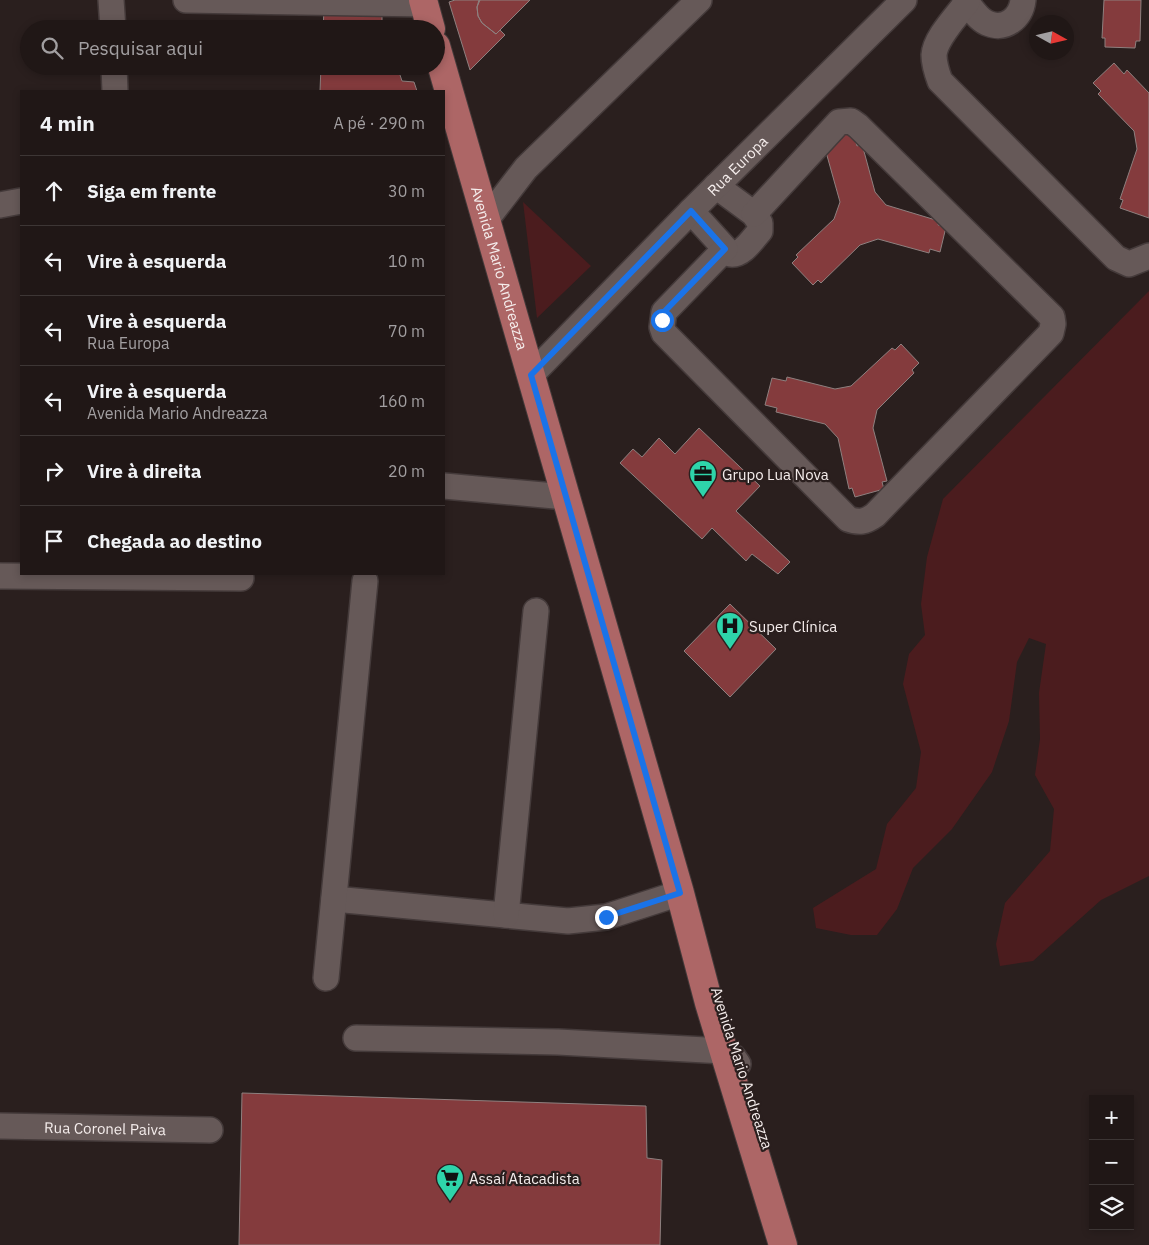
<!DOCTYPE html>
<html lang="pt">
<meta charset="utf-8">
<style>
:root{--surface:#201716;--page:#2d2423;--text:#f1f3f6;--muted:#a29fa1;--line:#3d3635}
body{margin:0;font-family:"IBM Plex Sans",sans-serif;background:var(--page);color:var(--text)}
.controls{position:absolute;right:15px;bottom:15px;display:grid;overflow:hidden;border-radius:0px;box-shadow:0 2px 8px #0003}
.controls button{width:45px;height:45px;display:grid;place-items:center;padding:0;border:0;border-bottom:1px solid var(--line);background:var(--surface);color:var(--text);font:25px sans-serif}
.compass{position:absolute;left:1029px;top:15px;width:45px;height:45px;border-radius:50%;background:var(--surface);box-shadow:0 2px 8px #0003;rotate:98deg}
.stop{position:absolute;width:15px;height:15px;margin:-11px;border:4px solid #1a73e8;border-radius:50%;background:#fff}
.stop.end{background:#1a73e8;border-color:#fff;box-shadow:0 1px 5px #0008}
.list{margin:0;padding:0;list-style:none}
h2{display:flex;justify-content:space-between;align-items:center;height:65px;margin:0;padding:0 20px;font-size:21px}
h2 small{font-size:16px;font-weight:400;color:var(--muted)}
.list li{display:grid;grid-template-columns:32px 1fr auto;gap:15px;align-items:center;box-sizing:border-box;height:70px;padding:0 20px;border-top:1px solid var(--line)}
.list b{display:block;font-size:19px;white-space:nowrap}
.list p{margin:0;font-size:16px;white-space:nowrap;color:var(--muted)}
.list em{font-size:16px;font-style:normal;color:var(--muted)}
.icon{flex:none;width:28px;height:28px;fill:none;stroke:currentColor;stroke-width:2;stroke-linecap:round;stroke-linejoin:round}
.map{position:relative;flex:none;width:1149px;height:1245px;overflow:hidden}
.search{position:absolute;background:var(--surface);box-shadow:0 2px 8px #0003;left:20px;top:20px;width:425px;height:55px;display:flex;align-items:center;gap:12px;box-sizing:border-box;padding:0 18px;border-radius:28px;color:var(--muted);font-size:19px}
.panel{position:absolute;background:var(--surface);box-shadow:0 2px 8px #0003;left:20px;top:90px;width:425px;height:485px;border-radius:0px}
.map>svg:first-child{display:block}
.green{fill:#4b1c1e}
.building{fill:#843b3d;stroke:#8e807f}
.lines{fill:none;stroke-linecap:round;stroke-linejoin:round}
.minor-casing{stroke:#443a3a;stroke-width:28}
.major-casing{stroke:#443a3a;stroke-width:30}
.minor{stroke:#665958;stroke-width:25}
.major{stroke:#ad6666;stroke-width:28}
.route{stroke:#1a73e8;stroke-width:6}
.labels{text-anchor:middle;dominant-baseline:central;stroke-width:4.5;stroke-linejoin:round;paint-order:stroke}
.street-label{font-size:15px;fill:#f5edec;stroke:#2a1f1e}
.poi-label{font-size:15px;fill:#f5edec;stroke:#2a1f1e;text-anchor:start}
</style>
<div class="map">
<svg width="1149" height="1245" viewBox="0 0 1149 1245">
<rect width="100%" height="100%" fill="#2a1f1e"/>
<path class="green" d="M 523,202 L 591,266 L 537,318 Z
M 1149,291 L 1149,876 L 1101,900 L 1033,961 L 1000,966 L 996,944 L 1005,903 L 1050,851 L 1054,809 L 1035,775 L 1040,739 L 1039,693 L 1046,644 L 1029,638 L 1017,662 L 1009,721 L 992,772 L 952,829 L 913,868 L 897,909 L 877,935 L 851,935 L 816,928 L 813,908 L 876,869 L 887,824 L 916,788 L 921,752 L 903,684 L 909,654 L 925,635 L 921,604 L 927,557 L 943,499 Z"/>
<path class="building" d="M 455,0 L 480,0 L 477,7 L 478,16 L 482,23 L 496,34 L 500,30 L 505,35 L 470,70 L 449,2 Z
M 479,0 L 530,0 L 496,34 L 482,23 L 478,16 L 477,7 Z
M 1104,0 L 1141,0 L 1140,41 L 1136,41 L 1135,48 L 1105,47 L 1105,38 L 1102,38 Z
M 324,10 L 382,14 L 382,29 L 323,29 Z
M 1114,63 L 1124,74 L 1127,70 L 1149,93 L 1149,218 L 1120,208 L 1123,200 L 1120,199 L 1137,149 L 1134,131 L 1098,94 L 1101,91 L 1093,83 Z
M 321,66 L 397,66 L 402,81 L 414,82 L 417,91 L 320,91 Z
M 853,132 L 857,146 L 862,144 L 875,192 L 886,205 L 939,221 L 938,225 L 946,227 L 940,252 L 930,249 L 929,253 L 878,239 L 860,245 L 821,283 L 818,280 L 813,285 L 792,263 L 798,257 L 796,255 L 834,219 L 840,202 L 826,152 L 826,139 Z
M 901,344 L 919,363 L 912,370 L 914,373 L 877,410 L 873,428 L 887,481 L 882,482 L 884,489 L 855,497 L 852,488 L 849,489 L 838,438 L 825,424 L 776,412 L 777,408 L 765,405 L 772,378 L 786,381 L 787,377 L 835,389 L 851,386 L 892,348 L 895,350 Z
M 699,428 L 760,486 L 736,511 L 790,562 L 778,574 L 752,554 L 746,561 L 712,528 L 702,539 L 620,463 L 633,449 L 642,457 L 659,438 L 675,454 Z
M 730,604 L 776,649 L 730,697 L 684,651 Z
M 242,1093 L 646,1106 L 647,1158 L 662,1160 L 660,1245 L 239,1245 Z"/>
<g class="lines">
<defs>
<g id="minor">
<path d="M 111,0 L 113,29"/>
<path d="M 186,0 L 424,4"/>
<path d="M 965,0 C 971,8 978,19 987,23 C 1005,31 1021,18 1023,0"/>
<path d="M 967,2 C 957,16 935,38 934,55 C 934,64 937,73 940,81 L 1116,258 L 1129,264 L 1149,256"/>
<path d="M 114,66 L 115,91"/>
<path d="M 0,205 L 21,201"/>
<path d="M 691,211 L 730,254 C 742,256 752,240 760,231 L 760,223 L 754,214 L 716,186"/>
<path d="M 486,220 L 526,168 L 699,0"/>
<path d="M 725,249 L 664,312 L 662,327 L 664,333 L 848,519 C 859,523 865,522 875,515 L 1051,333 L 1053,324 L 1052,317 L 858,126 L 851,121 L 839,122 L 754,214"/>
<path id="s1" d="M 531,375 L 691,211 L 904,0"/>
<path d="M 444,486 L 566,497"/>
<path d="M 0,576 L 241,578"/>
<path d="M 334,899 L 568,921 L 606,917 L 680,893"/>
<path d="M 506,915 L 536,611"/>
<path d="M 326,978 L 365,581"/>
<path d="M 356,1038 L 558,1042 L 724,1051 L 733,1057 L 738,1064"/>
<path id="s2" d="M 0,1126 L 210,1130"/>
</g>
<g id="major">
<path d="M 423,0 L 431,29"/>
<path id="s3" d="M 436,46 L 680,893 L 709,1003 L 783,1245"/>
</g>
</defs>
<use href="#minor" class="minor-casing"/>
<use href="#major" class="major-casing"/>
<use href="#minor" class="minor"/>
<use href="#major" class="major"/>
</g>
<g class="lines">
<path class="route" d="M 606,917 L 680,893 L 531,375 L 691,211 L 725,249 L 664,312 L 662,320"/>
</g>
<defs>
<symbol id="office-pin" viewBox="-11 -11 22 30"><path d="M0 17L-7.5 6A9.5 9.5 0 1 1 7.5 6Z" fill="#2ed4aa" stroke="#2a1f1e"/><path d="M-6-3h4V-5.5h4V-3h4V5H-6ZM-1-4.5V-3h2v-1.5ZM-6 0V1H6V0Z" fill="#111"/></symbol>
<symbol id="hospital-pin" viewBox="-11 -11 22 30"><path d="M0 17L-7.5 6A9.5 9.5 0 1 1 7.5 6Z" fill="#2ed4aa" stroke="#2a1f1e"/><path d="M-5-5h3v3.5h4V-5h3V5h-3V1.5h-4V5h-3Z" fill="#111"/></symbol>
<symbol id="supermarket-pin" viewBox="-11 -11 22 30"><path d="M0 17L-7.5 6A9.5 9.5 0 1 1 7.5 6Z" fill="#2ed4aa" stroke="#2a1f1e"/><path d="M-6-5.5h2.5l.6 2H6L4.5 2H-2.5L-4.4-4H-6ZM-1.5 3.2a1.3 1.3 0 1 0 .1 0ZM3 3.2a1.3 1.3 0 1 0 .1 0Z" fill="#111"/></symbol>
</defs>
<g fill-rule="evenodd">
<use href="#office-pin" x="687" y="458" width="32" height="43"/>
<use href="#hospital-pin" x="714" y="610" width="32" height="43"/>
<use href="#supermarket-pin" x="434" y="1162" width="32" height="43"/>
</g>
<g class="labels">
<g class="street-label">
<text stroke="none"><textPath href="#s1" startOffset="294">Rua Europa</textPath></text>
<text stroke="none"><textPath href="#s3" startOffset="231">Avenida Mario Andreazza</textPath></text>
<text transform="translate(742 1068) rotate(72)">Avenida Mario Andreazza</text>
<text stroke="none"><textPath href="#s2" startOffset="105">Rua Coronel Paiva</textPath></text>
</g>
<g class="poi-label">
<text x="722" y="474">Grupo Lua Nova</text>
<text x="749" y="626">Super Clínica</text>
<text x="469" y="1178">Assaí Atacadista</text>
</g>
</g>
</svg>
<div class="controls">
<button>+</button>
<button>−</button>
<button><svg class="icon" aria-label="layers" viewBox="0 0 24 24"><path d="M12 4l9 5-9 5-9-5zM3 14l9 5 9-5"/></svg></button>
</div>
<svg class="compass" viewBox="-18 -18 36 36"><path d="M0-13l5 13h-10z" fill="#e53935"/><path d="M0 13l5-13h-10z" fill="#a29fa1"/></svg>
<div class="stop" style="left:662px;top:320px"></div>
<div class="stop end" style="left:606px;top:917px"></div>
<div class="search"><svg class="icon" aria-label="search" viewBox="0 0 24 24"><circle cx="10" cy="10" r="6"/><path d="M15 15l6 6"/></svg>Pesquisar aqui</div>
<section class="panel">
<h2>4 min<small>A pé · 290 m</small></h2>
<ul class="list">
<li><svg class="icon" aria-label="ahead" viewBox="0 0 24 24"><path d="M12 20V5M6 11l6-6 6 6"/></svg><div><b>Siga em frente</b></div><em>30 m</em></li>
<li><svg class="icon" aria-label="left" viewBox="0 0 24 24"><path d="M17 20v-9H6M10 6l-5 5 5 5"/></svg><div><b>Vire à esquerda</b></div><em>10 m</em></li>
<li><svg class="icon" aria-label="left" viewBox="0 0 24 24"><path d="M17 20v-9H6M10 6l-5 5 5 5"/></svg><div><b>Vire à esquerda</b><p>Rua Europa</p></div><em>70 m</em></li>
<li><svg class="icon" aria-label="left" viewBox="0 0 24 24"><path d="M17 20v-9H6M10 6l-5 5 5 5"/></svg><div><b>Vire à esquerda</b><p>Avenida Mario Andreazza</p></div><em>160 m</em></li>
<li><svg class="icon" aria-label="right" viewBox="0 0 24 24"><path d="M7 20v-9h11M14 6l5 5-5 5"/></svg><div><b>Vire à direita</b></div><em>20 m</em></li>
<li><svg class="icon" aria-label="arrive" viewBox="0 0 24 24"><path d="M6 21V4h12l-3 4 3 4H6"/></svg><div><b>Chegada ao destino</b></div></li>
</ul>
</section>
</div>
